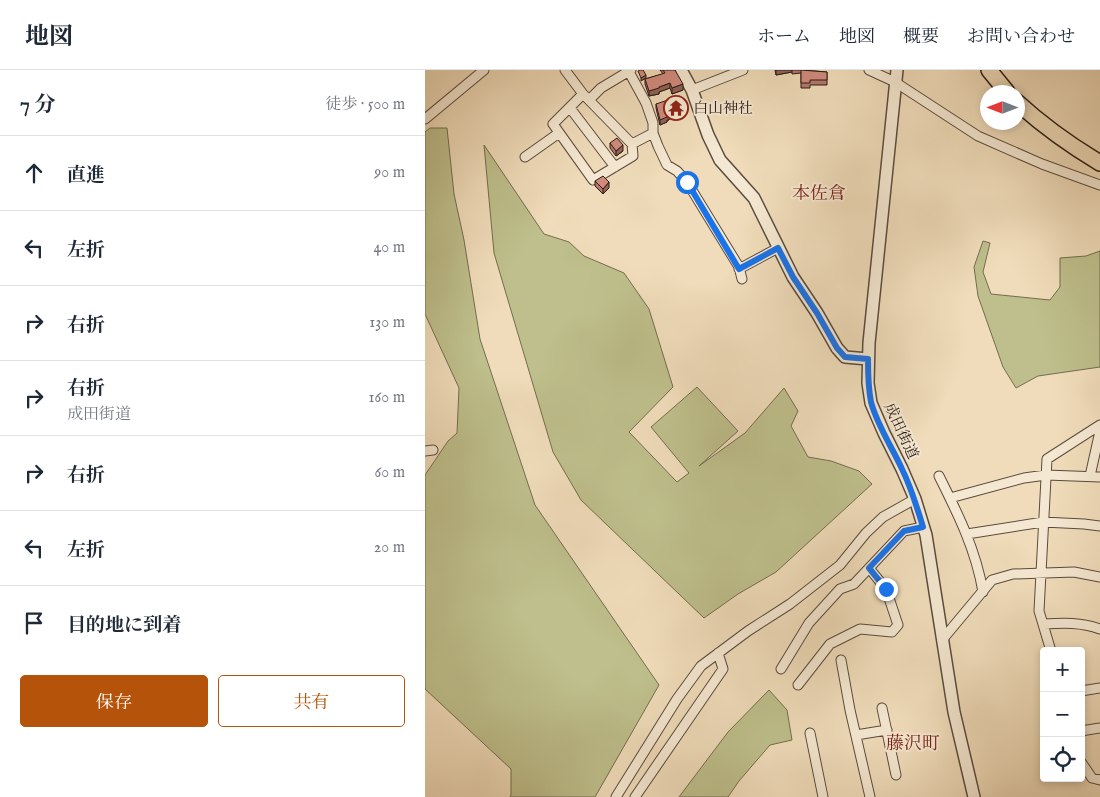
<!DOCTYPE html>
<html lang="ja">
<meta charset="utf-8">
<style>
:root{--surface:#fff;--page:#f6f6f7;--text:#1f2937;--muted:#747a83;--line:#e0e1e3;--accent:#b45309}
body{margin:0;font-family:"IM FELL English","Noto Serif JP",serif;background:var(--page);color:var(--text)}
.controls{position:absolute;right:15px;bottom:15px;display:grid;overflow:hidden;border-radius:5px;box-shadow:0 2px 8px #0003}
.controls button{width:45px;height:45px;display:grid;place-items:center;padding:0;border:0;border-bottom:1px solid var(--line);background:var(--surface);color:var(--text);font:25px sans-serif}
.compass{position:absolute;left:555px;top:15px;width:45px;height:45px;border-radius:50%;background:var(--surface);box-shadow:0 2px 8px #0003;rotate:270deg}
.stop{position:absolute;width:15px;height:15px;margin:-11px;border:4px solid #1a73e8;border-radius:50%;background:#fff}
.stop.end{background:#1a73e8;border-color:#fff;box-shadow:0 1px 5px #0008}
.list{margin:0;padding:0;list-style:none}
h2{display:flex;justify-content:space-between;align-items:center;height:65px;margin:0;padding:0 20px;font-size:21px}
h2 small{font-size:16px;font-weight:400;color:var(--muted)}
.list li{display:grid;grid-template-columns:32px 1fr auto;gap:15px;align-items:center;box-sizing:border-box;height:75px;padding:0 20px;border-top:1px solid var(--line)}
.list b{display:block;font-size:19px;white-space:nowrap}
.list p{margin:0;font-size:16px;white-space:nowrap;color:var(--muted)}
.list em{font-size:16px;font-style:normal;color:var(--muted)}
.actions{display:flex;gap:10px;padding:15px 20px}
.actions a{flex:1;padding:11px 0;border:1px solid var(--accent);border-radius:5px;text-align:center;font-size:18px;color:var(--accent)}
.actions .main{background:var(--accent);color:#fff}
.icon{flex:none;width:28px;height:28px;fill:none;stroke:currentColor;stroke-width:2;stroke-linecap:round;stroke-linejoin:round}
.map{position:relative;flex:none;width:675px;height:727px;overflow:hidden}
header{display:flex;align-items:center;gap:30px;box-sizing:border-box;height:70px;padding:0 25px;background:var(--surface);border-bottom:1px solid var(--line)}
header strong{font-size:24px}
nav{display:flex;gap:28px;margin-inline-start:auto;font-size:18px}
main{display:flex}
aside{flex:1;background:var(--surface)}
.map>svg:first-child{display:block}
.green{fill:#bebf8c;stroke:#736d50}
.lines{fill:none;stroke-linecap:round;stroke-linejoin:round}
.minor-casing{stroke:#5a4b3e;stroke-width:11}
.tertiary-casing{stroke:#5a4b3e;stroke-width:14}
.trunk-casing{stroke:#281b15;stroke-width:18}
.minor{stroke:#f5e8d2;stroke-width:9}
.tertiary{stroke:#f5e8d2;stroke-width:11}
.trunk{stroke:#f0dcba;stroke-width:15}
.wall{fill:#b4786c;stroke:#281b15}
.shaded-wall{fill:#926158;stroke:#281b15}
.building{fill:#d18b7d;stroke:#281b15}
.route{stroke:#1a73e8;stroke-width:6}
.labels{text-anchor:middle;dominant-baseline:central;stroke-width:4;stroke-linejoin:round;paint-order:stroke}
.poi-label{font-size:15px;fill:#281b15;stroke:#f5e8d2;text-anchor:start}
.street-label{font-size:15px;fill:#281b15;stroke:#f5e8d2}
.quarter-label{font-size:18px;fill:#7a1f14;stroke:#f5e8d2}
</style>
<header>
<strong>地図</strong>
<nav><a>ホーム</a><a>地図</a><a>概要</a><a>お問い合わせ</a></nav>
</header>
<main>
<aside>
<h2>7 分<small>徒歩 · 500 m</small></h2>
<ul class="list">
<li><svg class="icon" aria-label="ahead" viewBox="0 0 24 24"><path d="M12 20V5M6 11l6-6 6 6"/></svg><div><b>直進</b></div><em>90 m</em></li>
<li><svg class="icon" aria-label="left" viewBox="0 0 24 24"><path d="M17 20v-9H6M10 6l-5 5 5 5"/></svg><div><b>左折</b></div><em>40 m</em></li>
<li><svg class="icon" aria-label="right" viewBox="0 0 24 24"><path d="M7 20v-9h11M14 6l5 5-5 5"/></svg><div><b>右折</b></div><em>130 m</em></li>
<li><svg class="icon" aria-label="right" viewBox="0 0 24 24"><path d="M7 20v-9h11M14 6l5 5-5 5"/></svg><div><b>右折</b><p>成田街道</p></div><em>160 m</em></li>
<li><svg class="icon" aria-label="right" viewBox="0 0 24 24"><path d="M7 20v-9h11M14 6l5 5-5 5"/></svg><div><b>右折</b></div><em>60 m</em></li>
<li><svg class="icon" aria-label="left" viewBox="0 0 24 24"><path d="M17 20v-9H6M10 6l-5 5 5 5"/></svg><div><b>左折</b></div><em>20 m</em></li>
<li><svg class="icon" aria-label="arrive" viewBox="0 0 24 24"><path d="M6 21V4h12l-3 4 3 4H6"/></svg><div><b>目的地に到着</b></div></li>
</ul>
<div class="actions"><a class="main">保存</a><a>共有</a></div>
</aside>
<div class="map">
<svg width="675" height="727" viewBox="0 0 675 727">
<rect width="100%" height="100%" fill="#f0dcba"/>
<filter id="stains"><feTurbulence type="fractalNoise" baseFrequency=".004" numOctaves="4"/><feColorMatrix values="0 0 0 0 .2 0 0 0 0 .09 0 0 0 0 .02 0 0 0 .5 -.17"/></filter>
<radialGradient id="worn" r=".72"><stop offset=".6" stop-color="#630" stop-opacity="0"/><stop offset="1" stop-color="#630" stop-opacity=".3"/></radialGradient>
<path class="green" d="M 5,58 L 22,58 L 29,124 L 39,170 L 55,269 L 110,435 L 234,615 L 170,727 L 85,727 L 86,725 L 86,699 L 0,619 L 0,405 L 23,371 L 32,363 L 34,318 L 0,244 L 0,62 Z
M 59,75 L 119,164 L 144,172 L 159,186 L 199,203 L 224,239 L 248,317 L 204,362 L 252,412 L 264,403 L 226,357 L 272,317 L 313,361 L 274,396 L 320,363 L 359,318 L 373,341 L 366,356 L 383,387 L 406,391 L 434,401 L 447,414 L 351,502 L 313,524 L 279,548 L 156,430 L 128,382 L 69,183 Z
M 558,171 L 565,173 L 558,202 L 566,224 L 625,230 L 635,217 L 635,188 L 661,186 L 675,181 L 675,297 L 613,306 L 591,318 L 578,297 L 553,226 L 549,197 Z
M 344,620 L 362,640 L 367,670 L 345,675 L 314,711 L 303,727 L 254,727 L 303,662 Z"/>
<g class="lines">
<defs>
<path id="minor" d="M 140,0 L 158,24 L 207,74 L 208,86 L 168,110 L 128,54 L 158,24
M 203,0 L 221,33 L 228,53 L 228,63 L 233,76 L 242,95 L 252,101 L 262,112 L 314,197 L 317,209
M 444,0 L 470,12 L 553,66 L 617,94 L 675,115
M 267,20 L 318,0
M 165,29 L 176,18 L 206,0
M 145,38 L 190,97
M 0,49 L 59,0
M 207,74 L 228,63
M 100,87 L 134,63
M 314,199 L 353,178
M 0,381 L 8,380
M 514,406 C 533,444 551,480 558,522
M 665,406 L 675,361
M 525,428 L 599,408 L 621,405 L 675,407
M 542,464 L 618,452 L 659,454 L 675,456
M 618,554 C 638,553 656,552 675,559
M 517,570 L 567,510 L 588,504 L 649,502 L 675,507
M 626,581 L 614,541 L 622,389 L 675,355
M 416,590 L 425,640 L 445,727
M 356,599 L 384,553 L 415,519 L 429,514 L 479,461 L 498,457
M 373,615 L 405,574 L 435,559 L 467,562 L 473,555 L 461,519 L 444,498
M 656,621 L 675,618
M 457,638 L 471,705
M 656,661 L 675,658
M 385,663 L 398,727
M 431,665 L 462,660
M 656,692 L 667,708 L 675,710
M 191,727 L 252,629 L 276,596 L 323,561 L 365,534 L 415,495 L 441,463 L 458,447 L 490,429
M 210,727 L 298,599 L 293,583"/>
<path id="tertiary" d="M 256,0 L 267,20 L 283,65 L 295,90 L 329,128 L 368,207 L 392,243 L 412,278 L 420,287 L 443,289
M 472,0 L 444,273 L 443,313 L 446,333 L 459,363 L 477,399 L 490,429 L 501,465 L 529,642 L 549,727"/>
<path id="trunk" d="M 564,0 L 582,22
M 592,32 C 618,56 645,75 675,93"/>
</defs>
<use href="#minor" class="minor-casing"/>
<use href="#tertiary" class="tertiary-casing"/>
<use href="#trunk" class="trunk-casing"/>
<use href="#minor" class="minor"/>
<use href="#tertiary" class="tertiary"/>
<use href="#trunk" class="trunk"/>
</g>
<path class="wall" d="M 235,0 L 250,0 L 258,20 L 247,24 L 245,18 L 234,22 L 234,24 L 224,26 L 220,14 L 220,9 L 238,4 Z
M 350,0 L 376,0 L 402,2 L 402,15 L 385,15 L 385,18 L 376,18 L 376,3 L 367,4 L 367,2 L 351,5 Z
M 231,34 L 257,40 L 244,44 L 244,50 L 242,50 L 242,52 L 235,55 L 231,38 Z
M 185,73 L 198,81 L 191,86 L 185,78 Z
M 170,111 L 184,118 L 178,124 L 170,116 Z"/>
<path class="shaded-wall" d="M 351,0 L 367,0 L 367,2 L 351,5 Z
M 221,5 L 221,8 L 216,11 L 216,8 Z
M 245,13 L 245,18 L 234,22 L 234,24 L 224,26 L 224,21 Z
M 258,14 L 258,20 L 247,24 L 247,18 Z
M 257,35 L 257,40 L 242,45 L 242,40 Z
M 244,45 L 244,50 L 242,50 L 242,52 L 235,55 L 235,50 Z
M 198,75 L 198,81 L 191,86 L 191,81 Z
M 184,112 L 184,118 L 178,124 L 178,119 Z"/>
<path class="building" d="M 215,0 L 218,0 L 221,5 L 216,8 L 213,1 Z
M 238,0 L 250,0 L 258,14 L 247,18 L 245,13 L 234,17 L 234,18 L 224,21 L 220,9 L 240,3 Z
M 376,0 L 402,2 L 402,10 L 385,10 L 385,13 L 376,13 Z
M 255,26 L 257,35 L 242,40 L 244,45 L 241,46 L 242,47 L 235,50 L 231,34 Z
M 192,68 L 198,75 L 191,81 L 185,73 Z
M 178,106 L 184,112 L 178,119 L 170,111 Z"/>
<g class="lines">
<path class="route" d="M 262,112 L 314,199 L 353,178 L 368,207 L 392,243 L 412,278 L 420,287 L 443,289 C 443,304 443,317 446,332 C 452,355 467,377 477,399 C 486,417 492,437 498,457 L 479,461 L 444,498 L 461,519"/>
</g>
<defs>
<symbol id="temple-ring" viewBox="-11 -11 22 22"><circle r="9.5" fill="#f5e8d2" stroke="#8f2418" stroke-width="1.5"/><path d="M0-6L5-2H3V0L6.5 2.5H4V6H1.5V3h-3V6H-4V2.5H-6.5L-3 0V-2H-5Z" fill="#8f2418"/></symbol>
</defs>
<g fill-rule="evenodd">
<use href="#temple-ring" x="237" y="24" width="28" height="28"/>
</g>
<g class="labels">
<g class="poi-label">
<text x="268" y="38">白山神社</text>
</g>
<g class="street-label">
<text transform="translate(476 361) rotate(65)">成田街道</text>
</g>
<g class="quarter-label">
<text x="394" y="124">本佐倉</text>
<text x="488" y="674">藤沢町</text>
</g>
</g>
<rect width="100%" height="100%" filter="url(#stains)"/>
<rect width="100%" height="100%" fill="url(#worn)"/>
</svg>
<div class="controls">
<button>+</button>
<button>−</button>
<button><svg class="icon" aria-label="locate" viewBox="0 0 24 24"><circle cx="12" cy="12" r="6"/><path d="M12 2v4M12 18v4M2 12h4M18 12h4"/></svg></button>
</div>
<svg class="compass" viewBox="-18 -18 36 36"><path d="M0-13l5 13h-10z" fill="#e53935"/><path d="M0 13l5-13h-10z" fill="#747a83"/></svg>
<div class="stop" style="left:262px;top:112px"></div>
<div class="stop end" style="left:461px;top:519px"></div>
</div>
</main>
